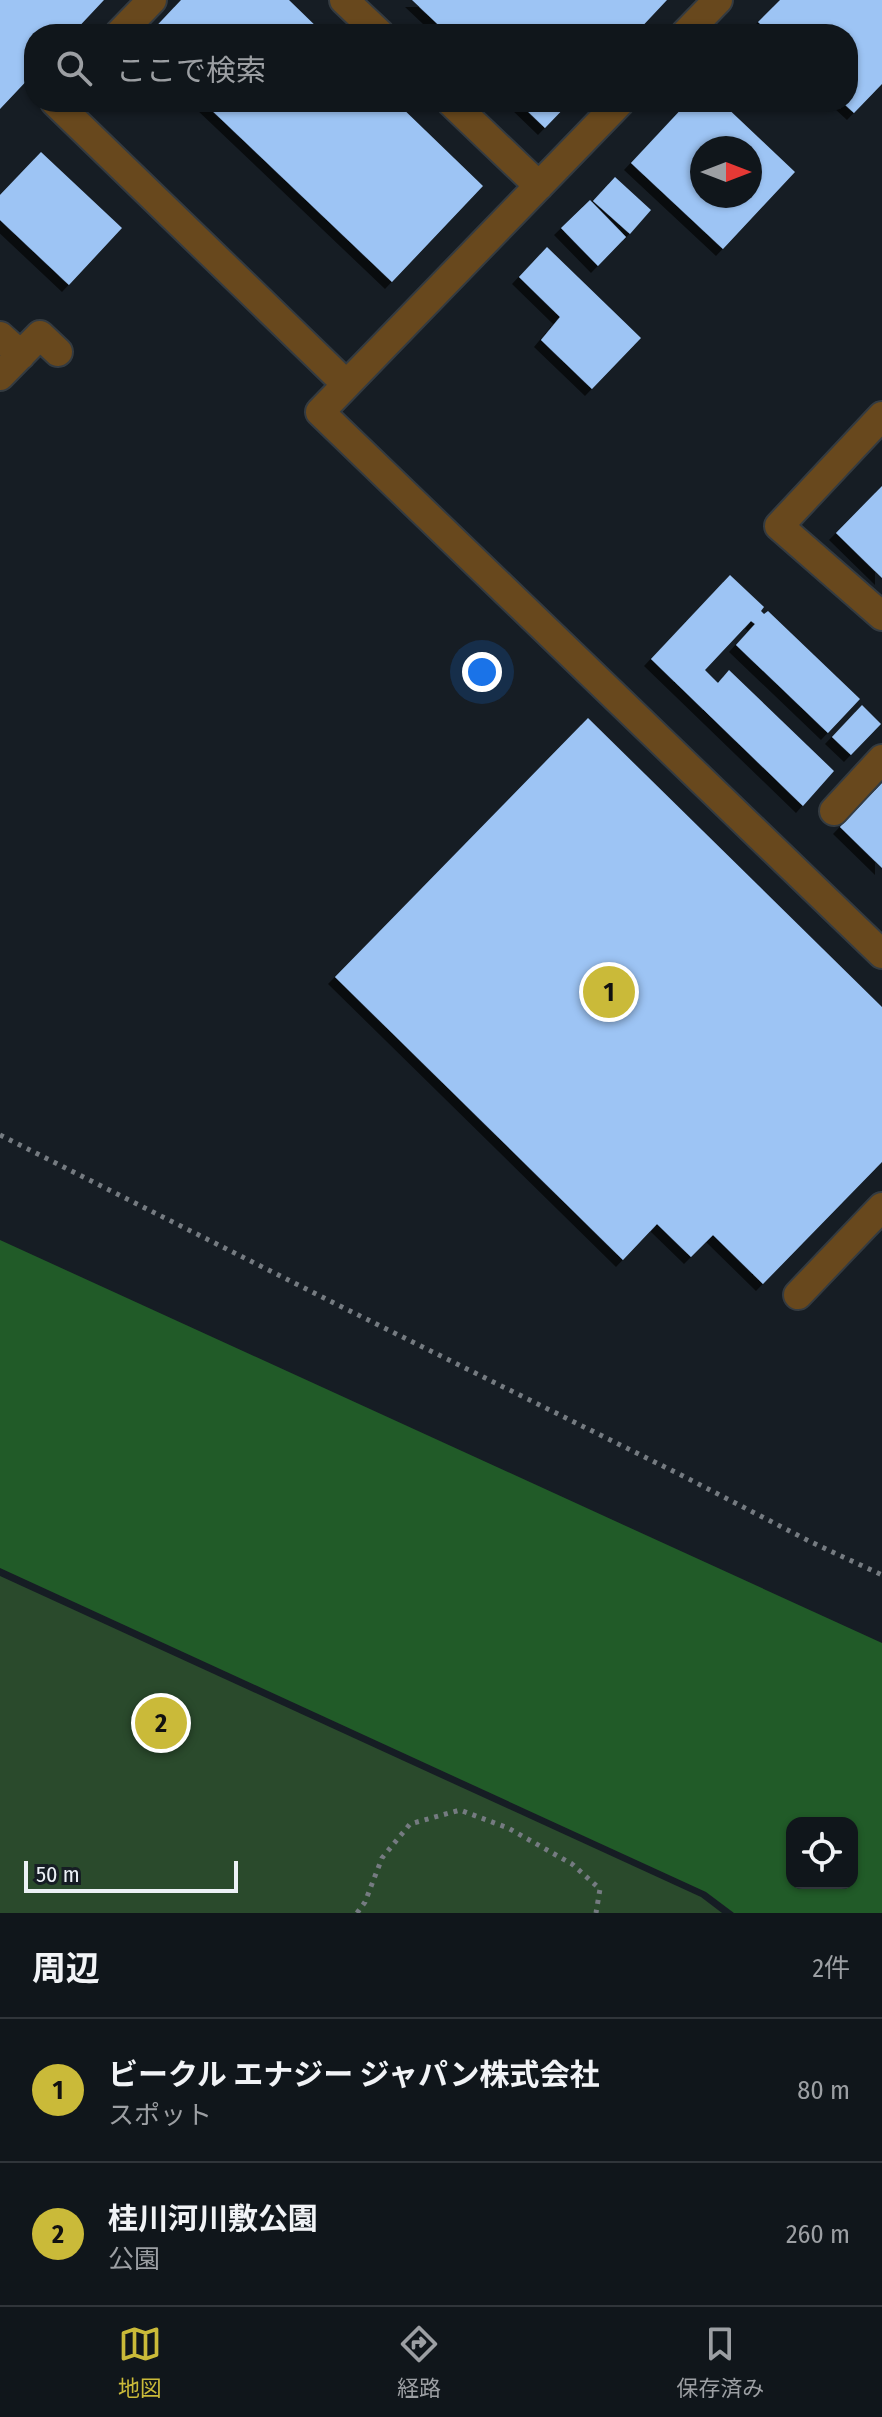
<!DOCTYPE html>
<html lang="ja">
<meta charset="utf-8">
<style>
:root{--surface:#10161b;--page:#191f24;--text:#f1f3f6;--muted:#9c9fa3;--line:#30353a;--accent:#caba39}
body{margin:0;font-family:"Fira Sans Condensed","Noto Sans JP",sans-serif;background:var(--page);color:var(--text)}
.controls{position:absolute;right:24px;bottom:24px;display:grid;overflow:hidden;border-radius:16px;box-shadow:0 2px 6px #0004}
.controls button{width:72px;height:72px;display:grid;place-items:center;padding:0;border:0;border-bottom:2px solid var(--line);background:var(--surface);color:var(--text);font:40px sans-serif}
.compass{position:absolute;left:690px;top:136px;width:72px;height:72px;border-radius:50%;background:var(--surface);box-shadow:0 2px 6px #0004;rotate:90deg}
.scale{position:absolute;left:24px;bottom:20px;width:214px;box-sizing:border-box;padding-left:8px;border:4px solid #ecf1f6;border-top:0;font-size:22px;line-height:28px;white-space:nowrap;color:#ecf1f6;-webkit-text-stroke:6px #161d24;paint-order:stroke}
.you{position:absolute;left:482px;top:672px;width:28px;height:28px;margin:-20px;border:6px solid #fff;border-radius:50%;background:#1a73e8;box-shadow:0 0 0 12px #1a73e833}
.badge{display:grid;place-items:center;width:52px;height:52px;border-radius:50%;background:var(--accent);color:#111;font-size:26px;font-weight:700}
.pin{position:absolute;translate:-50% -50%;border:4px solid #fff;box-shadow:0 2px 8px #0006}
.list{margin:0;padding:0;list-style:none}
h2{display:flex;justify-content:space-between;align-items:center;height:104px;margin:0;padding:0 32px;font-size:34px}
h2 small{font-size:26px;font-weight:400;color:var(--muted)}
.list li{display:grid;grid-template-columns:52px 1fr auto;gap:24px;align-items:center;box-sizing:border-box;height:144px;padding:0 32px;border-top:2px solid var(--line)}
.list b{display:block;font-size:30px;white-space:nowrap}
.list p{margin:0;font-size:26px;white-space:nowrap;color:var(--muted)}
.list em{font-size:26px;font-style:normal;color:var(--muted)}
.icon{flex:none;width:44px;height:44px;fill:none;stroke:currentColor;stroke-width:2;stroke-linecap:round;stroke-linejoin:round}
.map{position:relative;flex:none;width:882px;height:1913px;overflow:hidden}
.search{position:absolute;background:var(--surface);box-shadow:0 2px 6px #0004;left:24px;right:24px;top:24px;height:88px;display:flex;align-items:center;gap:20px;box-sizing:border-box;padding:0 28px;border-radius:32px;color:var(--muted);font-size:30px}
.sheet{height:392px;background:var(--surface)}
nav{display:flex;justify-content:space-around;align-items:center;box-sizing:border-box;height:112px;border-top:2px solid var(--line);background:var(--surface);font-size:22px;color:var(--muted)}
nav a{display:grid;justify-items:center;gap:4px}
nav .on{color:var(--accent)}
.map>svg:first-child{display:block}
.green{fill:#2a4a2c}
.forest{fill:#215b28;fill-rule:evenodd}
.building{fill:#9dc4f4;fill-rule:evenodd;filter:url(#shadow)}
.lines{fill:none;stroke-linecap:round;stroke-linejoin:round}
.minor-casing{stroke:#343b41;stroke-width:32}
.path{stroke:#757b81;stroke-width:5;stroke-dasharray:4 6;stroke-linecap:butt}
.minor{stroke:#68481d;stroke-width:28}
</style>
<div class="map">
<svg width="882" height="1913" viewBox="0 0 882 1913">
<defs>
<filter id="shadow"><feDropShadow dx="-7" dy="7" stdDeviation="0" flood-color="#0009"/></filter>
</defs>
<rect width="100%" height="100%" fill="#161d24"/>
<path class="green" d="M 0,1576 L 701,1897 L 722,1913 L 0,1913 Z"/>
<path class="forest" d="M 0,1240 L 882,1643 L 882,1913 L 734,1913 L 706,1892 L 0,1568 ZM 792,1823 L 852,1823 L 852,1883 L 792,1883 Z"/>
<path class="building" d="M 0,0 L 104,0 L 72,34 L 34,34 L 34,73 L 0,109 Z
M 181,0 L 289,0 L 324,34 L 149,34 Z
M 412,0 L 667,0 L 635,34 L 448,34 Z
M 780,0 L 882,0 L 882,84 L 854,113 L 842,102 L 848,102 L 848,34 L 771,34 L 758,22 Z
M 203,102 L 396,102 L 483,186 L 392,282 Z
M 518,102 L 570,102 L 545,128 Z
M 688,102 L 721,102 L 795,172 L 723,249 L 631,163 ZM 702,148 L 750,148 L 750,196 L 702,196 Z
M 41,152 L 122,228 L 69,285 L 0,220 L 0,195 Z
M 615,177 L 651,210 L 630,234 L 593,201 Z
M 590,200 L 626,237 L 598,266 L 561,228 Z
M 547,247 L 641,338 L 592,389 L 541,340 L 560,317 L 519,277 Z
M 882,486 L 882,578 L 836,533 Z
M 730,575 L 764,607 L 761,611 L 764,614 L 768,611 L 860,699 L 828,733 L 736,645 L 755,624 L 751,621 L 705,670 L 718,683 L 729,670 L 834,771 L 803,806 L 651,659 Z
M 862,705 L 881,724 L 851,755 L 832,737 Z
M 588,718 L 882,1007 L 882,1162 L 763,1284 L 713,1235 L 691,1257 L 657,1224 L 623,1260 L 335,977 Z
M 882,783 L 882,868 L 840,827 Z"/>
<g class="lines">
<defs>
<path id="minor" d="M 344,0 L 380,34
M 119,34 L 152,0
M 685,34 L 718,0
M 55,102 L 346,384
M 451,102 L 539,186
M 620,102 L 320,412 L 882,954
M 0,336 L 21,355
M 0,376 L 40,335 L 58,352
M 882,416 L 779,526 L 882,616
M 834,811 L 882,759
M 798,1295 L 882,1207"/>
</defs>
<use href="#minor" class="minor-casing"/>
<path class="path" d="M 0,1135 L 334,1303 L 683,1476 L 809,1541 L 882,1575
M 357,1913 L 365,1902 L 382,1858 L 410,1824 L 460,1810 L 508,1828 L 572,1864 L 600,1889 L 596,1913"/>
<use href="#minor" class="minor"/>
</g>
</svg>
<div class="controls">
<button><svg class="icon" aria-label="locate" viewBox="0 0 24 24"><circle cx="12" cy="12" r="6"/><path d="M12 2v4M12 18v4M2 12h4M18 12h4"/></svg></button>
</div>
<svg class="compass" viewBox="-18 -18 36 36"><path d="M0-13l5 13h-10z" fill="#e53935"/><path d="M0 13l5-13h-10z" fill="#9c9fa3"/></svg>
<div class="scale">50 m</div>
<div class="you"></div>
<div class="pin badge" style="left:609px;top:992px">1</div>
<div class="pin badge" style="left:161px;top:1723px">2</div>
<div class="search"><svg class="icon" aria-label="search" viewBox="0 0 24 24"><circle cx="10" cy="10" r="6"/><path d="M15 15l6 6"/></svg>ここで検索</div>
</div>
<section class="sheet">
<h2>周辺<small>2件</small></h2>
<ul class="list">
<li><span class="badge">1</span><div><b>ビークル エナジー ジャパン株式会社</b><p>スポット</p></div><em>80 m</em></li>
<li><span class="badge">2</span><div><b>桂川河川敷公園</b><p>公園</p></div><em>260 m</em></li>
</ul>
</section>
<nav>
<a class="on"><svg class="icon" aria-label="map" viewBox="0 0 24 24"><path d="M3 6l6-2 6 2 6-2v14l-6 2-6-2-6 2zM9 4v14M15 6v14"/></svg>地図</a>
<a><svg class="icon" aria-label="directions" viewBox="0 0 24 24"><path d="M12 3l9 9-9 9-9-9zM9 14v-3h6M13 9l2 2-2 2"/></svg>経路</a>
<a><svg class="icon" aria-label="saved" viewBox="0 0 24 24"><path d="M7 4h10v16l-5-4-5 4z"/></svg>保存済み</a>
</nav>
